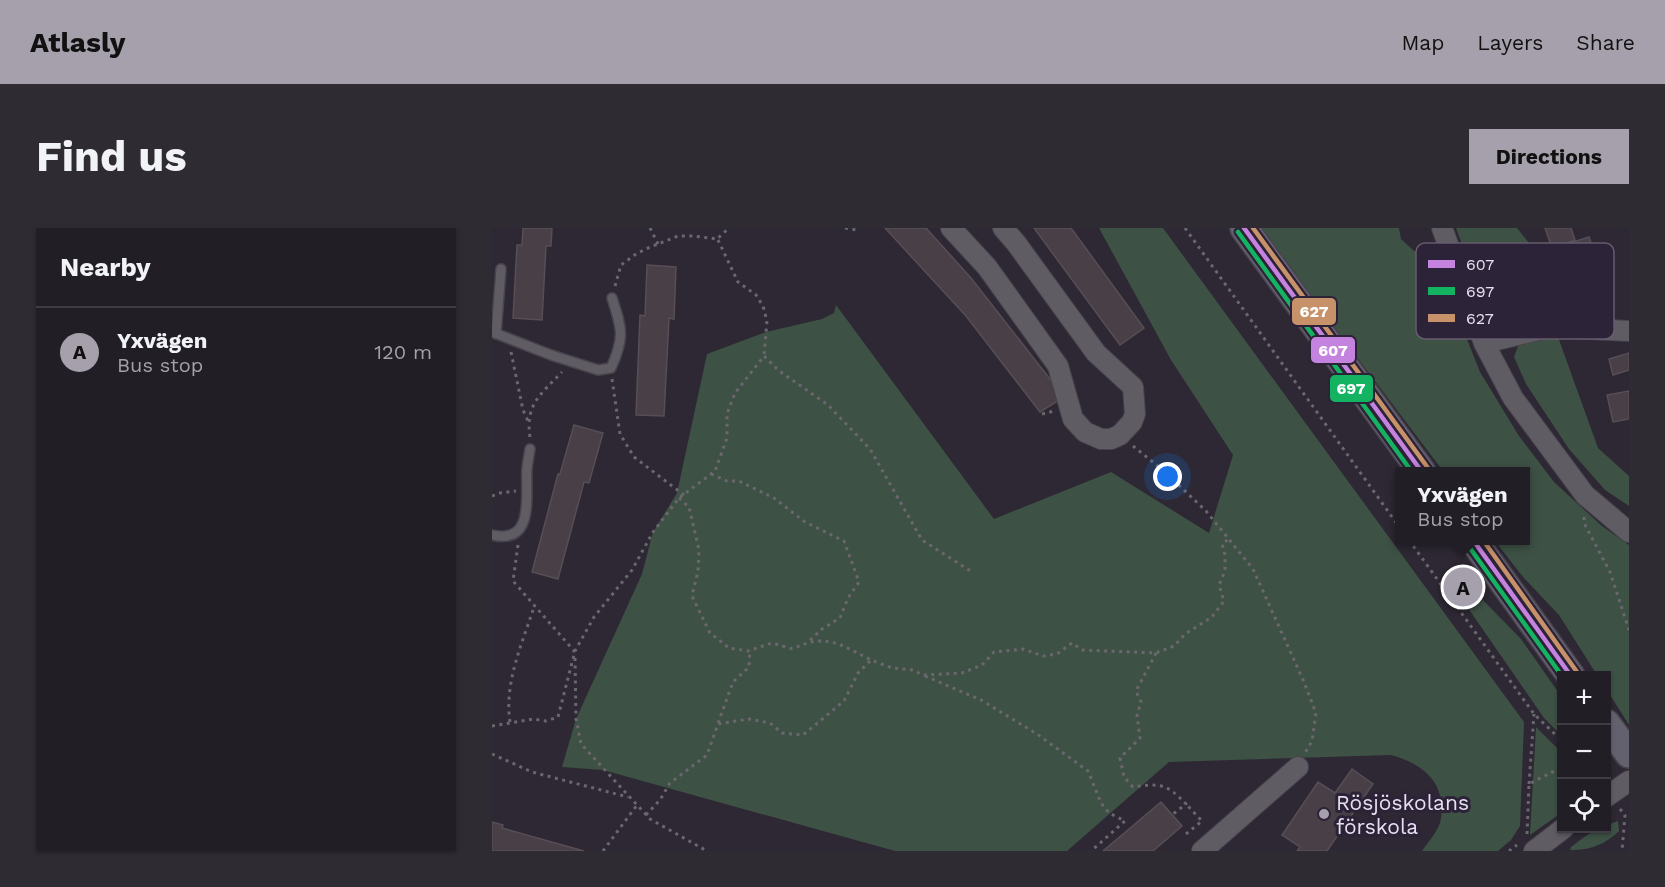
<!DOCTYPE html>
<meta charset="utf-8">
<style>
:root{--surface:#221e26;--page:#2e2b32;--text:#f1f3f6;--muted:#a2a2a7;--line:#3f3c43;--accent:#a6a0ad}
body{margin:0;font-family:"Work Sans",sans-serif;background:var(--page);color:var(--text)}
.controls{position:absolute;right:18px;bottom:18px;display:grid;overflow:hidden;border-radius:0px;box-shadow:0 2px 4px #0004}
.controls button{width:54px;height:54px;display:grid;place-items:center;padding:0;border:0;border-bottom:2px solid var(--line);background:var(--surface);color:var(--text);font:30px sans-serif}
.you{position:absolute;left:676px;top:249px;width:21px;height:21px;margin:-15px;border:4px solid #fff;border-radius:50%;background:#1a73e8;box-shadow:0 0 0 9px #1a73e833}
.badge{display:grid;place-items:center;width:39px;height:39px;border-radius:50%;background:var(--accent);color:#111;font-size:20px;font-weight:700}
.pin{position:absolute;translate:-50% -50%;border:3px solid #fff;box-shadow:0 2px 6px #0006}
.popup{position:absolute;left:903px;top:239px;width:135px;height:78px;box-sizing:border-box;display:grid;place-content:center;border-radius:0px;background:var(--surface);filter:drop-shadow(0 2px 4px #0005);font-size:20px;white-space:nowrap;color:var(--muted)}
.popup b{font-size:22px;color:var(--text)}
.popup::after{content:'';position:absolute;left:50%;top:100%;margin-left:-12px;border:12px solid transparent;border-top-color:var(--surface)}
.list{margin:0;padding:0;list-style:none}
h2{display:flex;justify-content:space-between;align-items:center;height:78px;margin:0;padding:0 24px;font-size:26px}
h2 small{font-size:20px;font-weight:400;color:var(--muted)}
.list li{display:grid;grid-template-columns:39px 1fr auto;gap:18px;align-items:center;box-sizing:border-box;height:90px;padding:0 24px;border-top:2px solid var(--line)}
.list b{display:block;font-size:22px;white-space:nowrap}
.list p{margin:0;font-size:20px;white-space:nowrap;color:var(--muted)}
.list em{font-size:20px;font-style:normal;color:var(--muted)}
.icon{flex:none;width:33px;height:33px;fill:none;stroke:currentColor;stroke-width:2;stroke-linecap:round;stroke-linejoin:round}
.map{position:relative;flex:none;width:1137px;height:623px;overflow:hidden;border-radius:0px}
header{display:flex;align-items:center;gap:36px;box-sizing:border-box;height:84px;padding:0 30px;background:var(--accent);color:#111}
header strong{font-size:28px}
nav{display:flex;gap:33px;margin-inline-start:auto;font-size:21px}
.intro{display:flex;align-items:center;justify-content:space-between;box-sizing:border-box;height:144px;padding:0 36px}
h1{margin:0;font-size:42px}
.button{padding:15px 27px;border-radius:0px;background:var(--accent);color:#111;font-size:21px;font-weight:700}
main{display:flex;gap:36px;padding:0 36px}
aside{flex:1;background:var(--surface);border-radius:0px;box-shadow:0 2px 4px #0004}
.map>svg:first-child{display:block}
.green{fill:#3e5145}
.building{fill:#483f47;stroke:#574e56;stroke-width:1.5}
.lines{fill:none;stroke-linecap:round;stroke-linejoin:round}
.service-casing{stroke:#48434d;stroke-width:12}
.minor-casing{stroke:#48434d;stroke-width:22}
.secondary-casing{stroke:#48434d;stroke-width:30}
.path{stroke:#6a676e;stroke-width:3;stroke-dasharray:3 4.5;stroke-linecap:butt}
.service{stroke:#605c64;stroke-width:9}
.minor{stroke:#605c64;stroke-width:20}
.secondary{stroke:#63616d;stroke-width:27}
.bus-1-casing{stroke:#2d2338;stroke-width:9}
.bus-2-casing{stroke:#2d2338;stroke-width:9}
.bus-3-casing{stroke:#2d2338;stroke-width:9}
.bus-1{stroke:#c483df;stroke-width:4.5}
.bus-2{stroke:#13b361;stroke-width:4.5}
.bus-3{stroke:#c7916a;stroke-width:4.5}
.poi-dot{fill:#a6a0ad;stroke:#2d2338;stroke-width:2}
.labels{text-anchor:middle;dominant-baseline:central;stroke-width:6;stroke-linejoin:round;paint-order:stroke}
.poi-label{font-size:21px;fill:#e7e1ef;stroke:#2d2338;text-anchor:start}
.key{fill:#2d2338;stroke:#655c6f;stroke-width:1.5}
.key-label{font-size:16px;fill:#e7e1ef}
.line-badge{stroke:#2d2338;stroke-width:2}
.badge-label{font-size:16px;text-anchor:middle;font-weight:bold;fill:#fff}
</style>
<header>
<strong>Atlasly</strong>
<nav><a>Map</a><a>Layers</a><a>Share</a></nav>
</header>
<div class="intro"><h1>Find us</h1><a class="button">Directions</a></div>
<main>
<aside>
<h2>Nearby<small></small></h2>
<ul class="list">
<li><span class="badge">A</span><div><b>Yxvägen</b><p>Bus stop</p></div><em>120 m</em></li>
</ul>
</aside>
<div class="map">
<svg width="1137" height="623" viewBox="0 0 1137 623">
<rect width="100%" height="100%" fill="#2d2833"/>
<path class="green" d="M 607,0 L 671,0 L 1032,494 L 1028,598 L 1019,612 L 1006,623 L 930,623 C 936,614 948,601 949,590 C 954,554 931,536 899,527 L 677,534 L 575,623 L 403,623 L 111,542 L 70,539 L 84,491 L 150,346 L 161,304 L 185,265 L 215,126 L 274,104 L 330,91 L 342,85 L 344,77 L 502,291 L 619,244 L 717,305 L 741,227 L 679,132 Z
M 767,0 L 907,0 L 909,11 L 922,23 L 940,23 L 988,144 L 1027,208 L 1062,254 L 1110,298 L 1137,317 L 1137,497 L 1115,462 L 1114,448 L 1105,447 L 1067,387 L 1031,349 L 1003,313 L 1034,312 L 1034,244 L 951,243 Z
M 964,0 L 1025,0 L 1041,20 L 1060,85 L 1029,91 L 997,90 Z
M 1066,109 L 1106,220 L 1137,248 L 1137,278 L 1113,262 L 1077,221 L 1034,156 L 1022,129 L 1028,113 Z
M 980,367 L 986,367 L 1029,411 L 1069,468 L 1069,507 L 1052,490 L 976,380 L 977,371 Z
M 1044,499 L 1069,524 L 1069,585 L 1038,607 Z
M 1126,593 L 1127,603 C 1114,616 1097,623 1078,622 L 1079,619 C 1089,612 1101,600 1114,600 L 1115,597 Z"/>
<path class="building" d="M 31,0 L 60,0 L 59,18 L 54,18 L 50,92 L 21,90 L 25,17 L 30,17 Z
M 393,0 L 434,0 L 479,50 L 572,169 L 548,184 L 474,88 Z
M 542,0 L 579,0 L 652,100 L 628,117 Z
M 1053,0 L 1079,0 L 1083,12 L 1060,20 Z
M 1097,9 L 1102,23 L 1077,31 L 1072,17 Z
M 155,37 L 184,39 L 182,91 L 177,90 L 172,188 L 144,187 L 148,87 L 153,88 Z
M 1137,125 L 1137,142 L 1121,147 L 1117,131 Z
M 1137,163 L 1137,191 L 1121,194 L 1115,167 Z
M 82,197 L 111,205 L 97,255 L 92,254 L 66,351 L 40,344 L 66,246 L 68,246 Z
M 860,541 L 881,556 L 835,623 L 805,623 L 808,619 L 790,607 L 826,554 L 843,565 Z
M 669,574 L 690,598 L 661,623 L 611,623 Z
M 0,594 L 11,597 L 10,600 L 92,623 L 0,623 Z"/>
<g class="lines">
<defs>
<path id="service" d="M 0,104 L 59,127 L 106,142 L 119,140 C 133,109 130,101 120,70
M 4,106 L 9,41
M 0,307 C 44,317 33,266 35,240 C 36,233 37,227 38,221"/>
<path id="minor" d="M 459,0 L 495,39 L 566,138 L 581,191 L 593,204 L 609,211 L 619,211 L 628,207 L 640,194 L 643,186 L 641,159 L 604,125 L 524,15 L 511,0
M 950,0 L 992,115 L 1021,170 L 1093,267 L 1137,304
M 992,115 L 1059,99 L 1137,103
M 1114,569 L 1137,553
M 710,623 L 806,539
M 1042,623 L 1072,600"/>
<path id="secondary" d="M 752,0 L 930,244
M 981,312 L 1079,448
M 1114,495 L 1137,526"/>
</defs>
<use href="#service" class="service-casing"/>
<use href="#minor" class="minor-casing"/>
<use href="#secondary" class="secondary-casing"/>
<path class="path" d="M 158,0 L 166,16
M 353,0 L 365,2
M 693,0 L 908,300
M 226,12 L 246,54 L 264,67 L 271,78 L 275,93 L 272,128
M 123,58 L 129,37 L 144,26 L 156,20 L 186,8 L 201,8 L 225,11 L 237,0
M 19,124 L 31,182 L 36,193
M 120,151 L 128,206 L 142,229 L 192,267
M 550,186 L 562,183
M 38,209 C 33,176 49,166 70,144
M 641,218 L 672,243 L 714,283 L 761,341 L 812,454 L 824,485 L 820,513 L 813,525
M 219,246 L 235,253 L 247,253 L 282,270 L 313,294 L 352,313 L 367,354 L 356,370 L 348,390 L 330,401 L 317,413
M 0,268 L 8,265 L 24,263
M 187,270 L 197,279 L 207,322 L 206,343 L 200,368 L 218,405 L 237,420 L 256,423 L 280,415 L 301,421 C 334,404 349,417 379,432
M 1092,289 L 1092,295 L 1118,344 L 1137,402
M 917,312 L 1042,486 L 1070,513
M 26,317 L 21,353 L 83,424
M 664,425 L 644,463 L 649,474 L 645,487 L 648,510 L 628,530 L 632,549 L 641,559 C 669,555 675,556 694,576 L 680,587
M 83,430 L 84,491 L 89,516 L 158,591 L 215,623
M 433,448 L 489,472 L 545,506 L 596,543 L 609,575 L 617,585 L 633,593 L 599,623
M 18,494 C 12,455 30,416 42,379
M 226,495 L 241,454 L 257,439 L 258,422
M 0,498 L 42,491 L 54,493 L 66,489 L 83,423 L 102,389 L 140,342 L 161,304 L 187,270 L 223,243 L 235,210 L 235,186 L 243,165 L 272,128 L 286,142 L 336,177 L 378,221 L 430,312 L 480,344
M 0,526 L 40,544 L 136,569
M 1037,556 L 1042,486
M 1128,581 L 1133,587 L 1130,623
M 154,587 L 168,572 L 178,555 L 215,527 L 226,496 L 257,491 L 278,495 L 290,505 L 311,507 L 352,473 L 366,445 L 379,432 L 400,440 L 421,442 L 431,447 L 470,445 L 490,437 L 502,424 L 531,421 L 551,428 L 565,426 L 580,415 L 590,422 L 664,425 L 682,418 L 693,406 L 720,389 L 732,373 L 727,357 L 733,343 L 733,327 L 730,316 L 737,311
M 694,606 L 710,593 L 694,576
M 1035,606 L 1037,556 L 1070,539
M 111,623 L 145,577
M 1017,623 L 1025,617"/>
<use href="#service" class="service"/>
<use href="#minor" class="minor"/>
<use href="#secondary" class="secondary"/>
<defs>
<path id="bus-1" d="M 752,0 L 930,244
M 981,312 L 1079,448"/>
<path id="bus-2" d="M 746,4 L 920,244
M 975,316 L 1070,448"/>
<path id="bus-3" d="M 761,0 L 936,240
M 991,312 L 1085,444"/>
</defs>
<use href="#bus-1" class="bus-1-casing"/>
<use href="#bus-2" class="bus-2-casing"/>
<use href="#bus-3" class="bus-3-casing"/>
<use href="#bus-1" class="bus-1"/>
<use href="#bus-2" class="bus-2"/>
<use href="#bus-3" class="bus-3"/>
</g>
<circle class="poi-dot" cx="832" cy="586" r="6"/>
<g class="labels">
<g class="poi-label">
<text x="844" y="574">Rösjöskolans<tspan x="844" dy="24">förskola</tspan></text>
</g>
</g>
<rect x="924" y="15" width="198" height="96" rx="9" class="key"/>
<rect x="936" y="32" width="27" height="8" fill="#c483df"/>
<rect x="936" y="59" width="27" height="8" fill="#13b361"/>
<rect x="936" y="86" width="27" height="8" fill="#c7916a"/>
<g class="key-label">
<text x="974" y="42">607</text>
<text x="974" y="69">697</text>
<text x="974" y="96">627</text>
</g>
<g class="line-badge">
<rect x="799" y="69" width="46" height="29" rx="6" fill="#c7916a"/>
<rect x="818" y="108" width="46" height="28" rx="6" fill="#c483df"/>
<rect x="837" y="146" width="45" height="29" rx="6" fill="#13b361"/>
</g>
<g class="badge-label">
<text x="822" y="89">627</text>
<text x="841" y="128">607</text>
<text x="859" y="166">697</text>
</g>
</svg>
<div class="controls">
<button>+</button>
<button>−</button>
<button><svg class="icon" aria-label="locate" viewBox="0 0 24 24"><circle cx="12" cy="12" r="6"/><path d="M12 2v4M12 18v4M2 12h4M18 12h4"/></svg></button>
</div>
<div class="you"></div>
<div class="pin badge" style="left:971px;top:359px">A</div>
<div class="popup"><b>Yxvägen</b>Bus stop</div>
</div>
</main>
